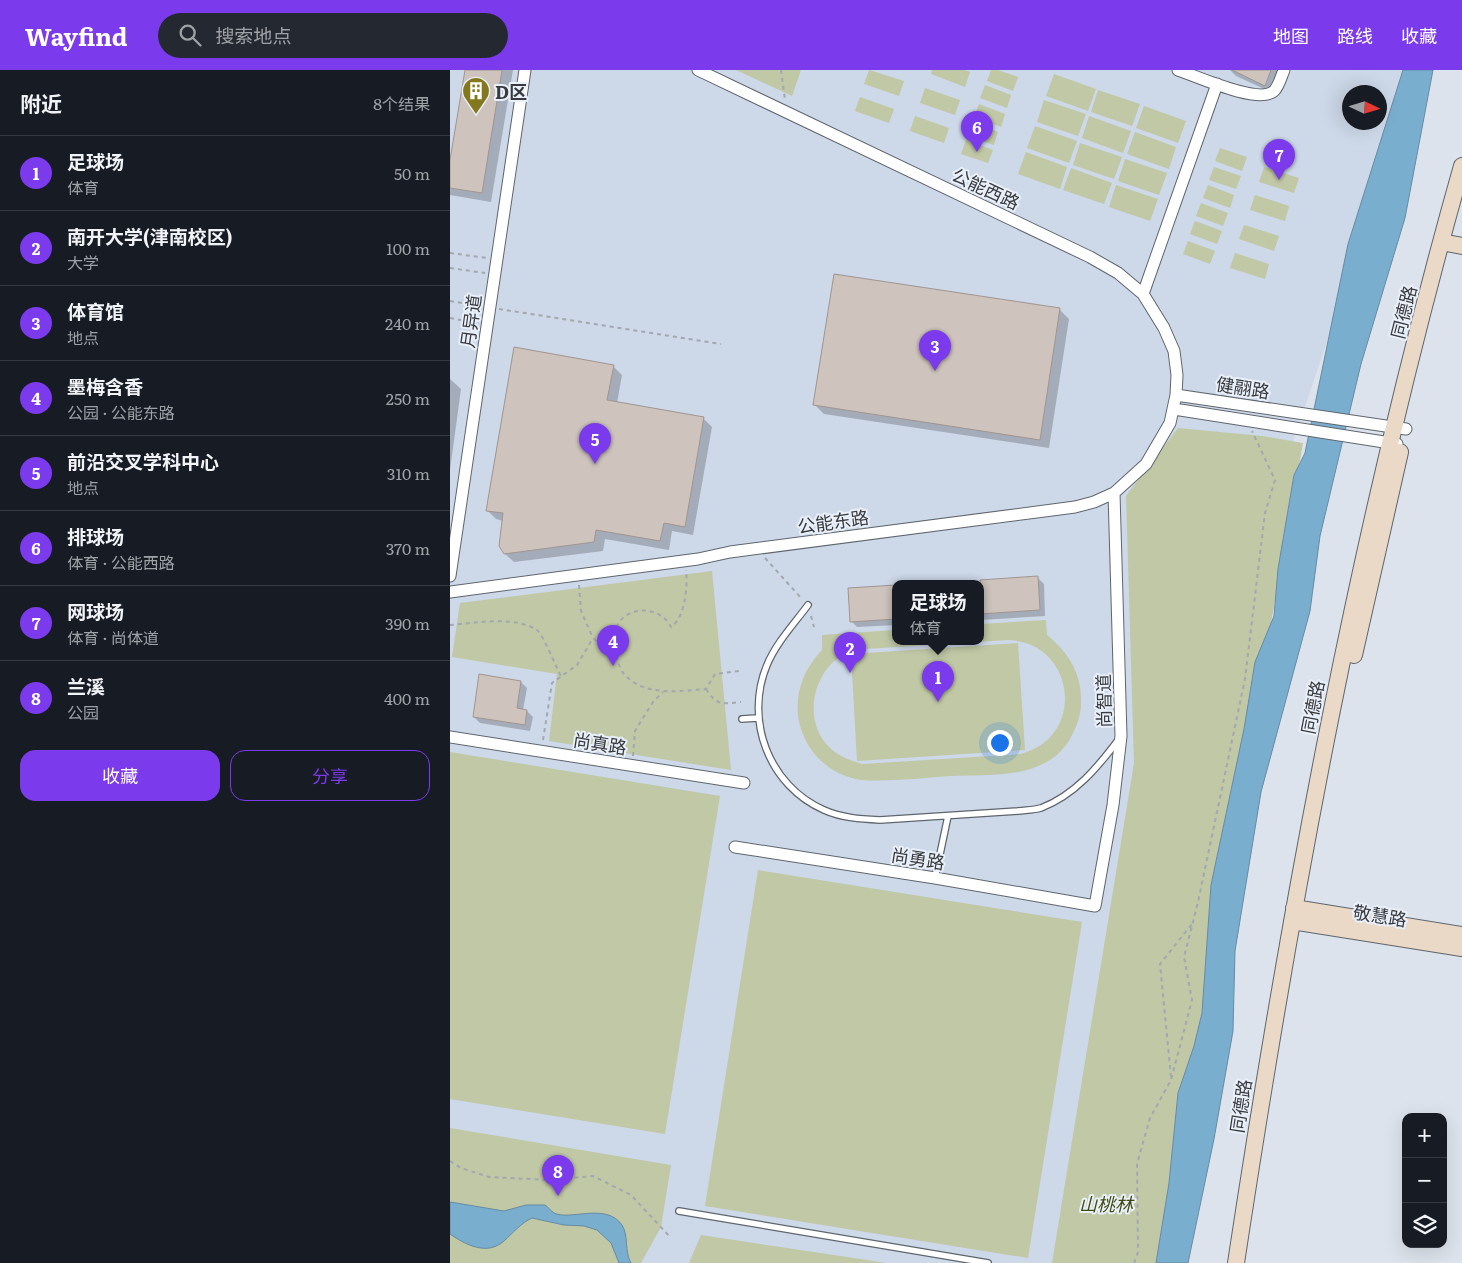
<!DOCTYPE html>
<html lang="zh">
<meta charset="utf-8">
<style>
:root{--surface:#171b24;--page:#242831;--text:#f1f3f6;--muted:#9ea1a6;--line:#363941;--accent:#7c3aed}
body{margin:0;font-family:Literata,"Noto Sans SC",serif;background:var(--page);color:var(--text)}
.controls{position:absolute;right:15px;bottom:15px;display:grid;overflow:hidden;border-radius:10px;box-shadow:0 5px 20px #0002}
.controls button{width:45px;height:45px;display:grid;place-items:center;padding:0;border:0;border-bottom:1px solid var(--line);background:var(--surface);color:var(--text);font:25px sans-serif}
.compass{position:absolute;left:892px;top:15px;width:45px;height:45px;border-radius:50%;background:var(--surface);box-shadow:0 5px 20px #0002;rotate:94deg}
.you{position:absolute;left:549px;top:672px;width:18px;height:18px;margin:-12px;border:4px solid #fff;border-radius:50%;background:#1a73e8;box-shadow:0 0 0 8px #1a73e833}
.badge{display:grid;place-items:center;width:32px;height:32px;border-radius:50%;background:var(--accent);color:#fff;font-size:16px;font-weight:700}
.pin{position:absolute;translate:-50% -41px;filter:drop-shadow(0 1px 2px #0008)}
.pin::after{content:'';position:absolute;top:26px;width:18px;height:15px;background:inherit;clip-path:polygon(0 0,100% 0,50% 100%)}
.popup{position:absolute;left:442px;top:510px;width:92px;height:65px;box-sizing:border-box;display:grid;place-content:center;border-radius:10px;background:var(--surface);filter:drop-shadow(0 1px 4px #0005);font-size:16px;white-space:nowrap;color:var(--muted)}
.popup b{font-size:19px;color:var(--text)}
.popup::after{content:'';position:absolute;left:50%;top:100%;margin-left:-10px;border:10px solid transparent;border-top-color:var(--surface)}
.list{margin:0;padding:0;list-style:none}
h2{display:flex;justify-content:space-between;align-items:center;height:65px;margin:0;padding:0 20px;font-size:21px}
h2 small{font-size:16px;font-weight:400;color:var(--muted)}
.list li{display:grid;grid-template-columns:32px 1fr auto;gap:15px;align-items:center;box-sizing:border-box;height:75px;padding:0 20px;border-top:1px solid var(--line)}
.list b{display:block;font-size:19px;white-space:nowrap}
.list p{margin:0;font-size:16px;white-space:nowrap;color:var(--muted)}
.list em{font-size:16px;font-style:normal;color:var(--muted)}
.actions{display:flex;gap:10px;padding:15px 20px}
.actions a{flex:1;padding:11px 0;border:1px solid var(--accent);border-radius:15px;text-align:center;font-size:18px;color:var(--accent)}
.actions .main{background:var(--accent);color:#fff}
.icon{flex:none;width:28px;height:28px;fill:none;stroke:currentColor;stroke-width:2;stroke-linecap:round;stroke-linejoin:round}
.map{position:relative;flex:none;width:1012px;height:1193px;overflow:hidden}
header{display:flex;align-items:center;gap:30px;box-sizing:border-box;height:70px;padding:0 25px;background:var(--accent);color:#fff}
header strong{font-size:24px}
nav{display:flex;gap:28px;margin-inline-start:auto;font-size:18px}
.search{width:350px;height:45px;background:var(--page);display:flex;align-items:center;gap:12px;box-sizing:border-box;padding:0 18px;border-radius:28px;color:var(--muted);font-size:19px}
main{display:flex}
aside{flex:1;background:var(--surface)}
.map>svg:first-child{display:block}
.built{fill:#cdd8e8;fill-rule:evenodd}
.green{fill:#c0c8a6;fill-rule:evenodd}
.water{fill:#7aaece;stroke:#668ba3}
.shadow{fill:#0003}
.building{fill:#cec3bd;stroke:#a09590}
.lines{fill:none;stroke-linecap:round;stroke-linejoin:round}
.lane-casing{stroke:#5f656d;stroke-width:8}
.street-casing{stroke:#5f656d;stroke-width:13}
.secondary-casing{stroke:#5f656d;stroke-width:18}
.path{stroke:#a3a8af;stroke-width:2;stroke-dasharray:4 4;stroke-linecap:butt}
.lane{stroke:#fff;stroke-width:5.5}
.street{stroke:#fff;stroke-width:11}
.secondary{stroke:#e9d9c6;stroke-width:16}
.labels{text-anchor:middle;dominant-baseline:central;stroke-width:4;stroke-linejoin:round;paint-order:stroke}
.poi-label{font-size:18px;font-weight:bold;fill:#383a3e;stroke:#e9f0fa;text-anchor:start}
.street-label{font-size:18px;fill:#383a3e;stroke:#e9f0fa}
.park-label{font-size:18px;font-style:italic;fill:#404b0f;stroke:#e9f0fa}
</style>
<header>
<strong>Wayfind</strong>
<div class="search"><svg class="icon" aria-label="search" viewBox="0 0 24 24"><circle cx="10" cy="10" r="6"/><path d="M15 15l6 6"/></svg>搜索地点</div>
<nav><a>地图</a><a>路线</a><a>收藏</a></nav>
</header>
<main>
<aside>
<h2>附近<small>8个结果</small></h2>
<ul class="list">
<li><span class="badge">1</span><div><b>足球场</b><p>体育</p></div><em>50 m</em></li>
<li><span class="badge">2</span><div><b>南开大学(津南校区)</b><p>大学</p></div><em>100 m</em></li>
<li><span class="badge">3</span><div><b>体育馆</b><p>地点</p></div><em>240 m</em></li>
<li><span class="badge">4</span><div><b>墨梅含香</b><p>公园 · 公能东路</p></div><em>250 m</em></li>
<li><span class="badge">5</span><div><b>前沿交叉学科中心</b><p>地点</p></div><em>310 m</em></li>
<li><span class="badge">6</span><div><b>排球场</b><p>体育 · 公能西路</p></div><em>370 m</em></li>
<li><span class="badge">7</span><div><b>网球场</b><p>体育 · 尚体道</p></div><em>390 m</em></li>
<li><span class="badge">8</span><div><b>兰溪</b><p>公园</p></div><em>400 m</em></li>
</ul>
<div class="actions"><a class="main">收藏</a><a>分享</a></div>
</aside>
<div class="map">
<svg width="1012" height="1193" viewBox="0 0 1012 1193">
<rect width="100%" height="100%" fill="#dce3ec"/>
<path class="built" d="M 0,0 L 969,0 L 843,372 L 697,1193 L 0,1193 ZM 899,22 L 929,22 L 929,52 L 899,52 ZM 446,513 L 530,513 L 530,571 L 446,571 Z"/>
<path class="green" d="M 286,0 L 351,0 L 342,26 Z
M 419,0 L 454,11 L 449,26 L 414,14 Z
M 482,0 L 515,0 L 520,2 L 515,17 L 481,4 Z
M 541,0 L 548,0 L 568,7 L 563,21 L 537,11 Z
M 604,4 L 646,19 L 638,41 L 596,26 Z
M 535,15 L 561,25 L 557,38 L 530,28 Z
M 475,18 L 510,30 L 505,45 L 470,33 Z
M 648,20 L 690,34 L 682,56 L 641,42 Z
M 410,27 L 444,39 L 439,53 L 405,41 Z
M 594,30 L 636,44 L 628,66 L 587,52 Z
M 529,34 L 555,44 L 551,57 L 524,47 Z
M 694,36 L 736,51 L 728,73 L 686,58 Z
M 465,46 L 499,58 L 494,73 L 460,61 Z
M 639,46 L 681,61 L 673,83 L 632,68 Z
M 522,52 L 548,62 L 544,75 L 517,66 Z
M 585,56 L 627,71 L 619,93 L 577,78 Z
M 685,62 L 726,77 L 719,99 L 677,84 Z
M 516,70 L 543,80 L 538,93 L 511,84 Z
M 630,73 L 672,87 L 664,109 L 623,95 Z
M 770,78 L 797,87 L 792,101 L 765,91 Z
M 576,82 L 617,97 L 610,119 L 568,104 Z
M 675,89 L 717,103 L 709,125 L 668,111 Z
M 764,97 L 791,106 L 786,119 L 759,110 Z
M 814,97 L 849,108 L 844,123 L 809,112 Z
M 621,98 L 662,113 L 654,134 L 613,120 Z
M 666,115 L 708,129 L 700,151 L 659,137 Z
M 758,115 L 784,125 L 780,138 L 753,128 Z
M 805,125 L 839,136 L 835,151 L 800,140 Z
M 751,133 L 778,143 L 773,156 L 746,146 Z
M 745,151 L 772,161 L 767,174 L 740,164 Z
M 794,155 L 829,166 L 824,181 L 789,169 Z
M 738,171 L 765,181 L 760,194 L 733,184 Z
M 785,183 L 819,194 L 815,209 L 780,198 Z
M 728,358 L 812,366 L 853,373 L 752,943 L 711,1193 L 602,1193 L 684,693 L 676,426 Z
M 262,501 L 281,700 L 99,671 L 107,604 L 2,587 L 10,533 Z
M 596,550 L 597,565 C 619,583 632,604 631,633 C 631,646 626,658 620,669 C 595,711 540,704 499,706 C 470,708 440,712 411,710 C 364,703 335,654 353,609 C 357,598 365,588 372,580 L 372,565 L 445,560 L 446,571 L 530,571 L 531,554 ZM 558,570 C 626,572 637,668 570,684 L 413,694 C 401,691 388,686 379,677 C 356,654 360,614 383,592 C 392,584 403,582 415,579 Z
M 568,573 L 575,680 L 407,691 L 401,584 Z
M 0,682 L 270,726 L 215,1064 L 0,1029 Z
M 308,800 L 632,852 L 578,1188 L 255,1136 Z
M 0,1058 L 221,1095 L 211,1157 L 191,1193 L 0,1193 Z
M 251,1165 L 437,1193 L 239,1193 Z"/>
<path class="water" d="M 953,0 L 983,0 L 955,148 L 911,294 L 870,466 L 860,541 L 811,722 L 785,881 L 783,961 L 764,1069 L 738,1193 L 706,1193 L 719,1113 L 728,1023 L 744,976 L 752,943 L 761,815 L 794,659 L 805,592 L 824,546 L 828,499 L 844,405 L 855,383 L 898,174 Z
M 0,1132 L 54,1141 L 76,1135 L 95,1135 C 98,1137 101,1141 104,1143 C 120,1151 156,1132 172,1155 C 179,1166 174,1181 181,1193 L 169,1193 L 161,1173 L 147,1160 L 134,1156 L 114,1155 L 82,1148 C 71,1153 63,1163 54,1171 C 37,1186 16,1175 0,1164 Z"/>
<path class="shadow" d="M 16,0 L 63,0 L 41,132 L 0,125 L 0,97 Z
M 780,0 L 833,0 L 825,24 L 786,6 Z
M 610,240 L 619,249 L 599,378 L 374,344 L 365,335 Z
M 163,296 L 172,305 L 167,333 L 253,348 L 262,357 L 243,465 L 222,461 L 219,480 L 155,469 L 153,481 L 64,492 L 54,483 L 53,451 L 46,449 L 37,440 Z
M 0,309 L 11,319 L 0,400 Z
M 588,508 L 594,514 L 595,546 L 530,550 L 530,513 L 498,513 Z
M 446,516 L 446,555 L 407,557 L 401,551 Z
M 71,612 L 77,618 L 73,640 L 77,641 L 83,647 L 80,661 L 30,653 L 24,647 Z"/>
<path class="building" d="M 15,0 L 52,0 L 32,123 L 0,118 L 0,90 Z
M 782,0 L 821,0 L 815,16 Z
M 384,204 L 610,238 L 590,370 L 363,335 Z
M 64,277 L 164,295 L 157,330 L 254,347 L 235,457 L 214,453 L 210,471 L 146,460 L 144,472 L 54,484 L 49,476 L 53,443 L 36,441 Z
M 588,506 L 590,540 L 530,544 L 530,510 Z
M 446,515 L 446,549 L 400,552 L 398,518 Z
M 29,604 L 71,611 L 67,638 L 77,640 L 75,655 L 23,647 Z"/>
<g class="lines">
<defs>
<path id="lane" d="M 358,535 C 344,554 326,573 317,595 C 294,650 319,716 374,740 C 392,748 411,749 430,750 L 568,741 C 576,740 584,740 591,738 C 625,725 648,697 669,669
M 292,649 L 307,648
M 485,808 L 498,746
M 229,1141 L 538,1193"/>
<path id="street" d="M 728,0 C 746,6 809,35 824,21 C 829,16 831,7 834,0
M 693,224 L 767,14
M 726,325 L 956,359
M 724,339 L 947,374
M 0,506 L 75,0
M 0,522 L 248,489 L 280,482 L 625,437 L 644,432 L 664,423 L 696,394 L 720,353 L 726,325 L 727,305 L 724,281 L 714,258 L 693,224 L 668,203 L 640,187 L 248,0
M 0,667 L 294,713
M 285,777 L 485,808 L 645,836 L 663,735 L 671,666 L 664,423"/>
<path id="secondary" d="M 991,172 L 1012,176
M 904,585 L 950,382
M 844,838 L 1012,865
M 842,851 L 1012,878
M 786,1193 C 842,824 910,456 1012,96"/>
</defs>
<use href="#lane" class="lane-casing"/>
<use href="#street" class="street-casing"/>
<use href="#secondary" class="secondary-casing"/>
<path class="path" d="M 331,0 L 335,30
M 0,183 L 37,188
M 0,198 L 35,203
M 0,231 L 30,236
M 49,239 L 271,274
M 0,248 L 27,253
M 315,488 L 352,529
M 129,515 L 131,541 L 143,568 L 159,582 L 165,581 C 167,588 169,598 174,604 C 194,627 229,621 256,619 L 265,604 L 289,601
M 361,546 L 364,557
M 0,555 C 25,553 66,545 88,561 C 94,567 106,597 111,606
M 165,581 C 164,572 164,563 168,554 C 176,539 201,536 214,548 C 217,550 219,554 221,557 C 235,548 238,516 236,500
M 256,619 C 267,636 272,634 291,632
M 93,670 L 102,613 L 127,595 L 143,568
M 183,686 L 185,661 L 203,632 L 213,622
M 721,1007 L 710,894 L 742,854
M 0,1091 L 11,1098 L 39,1107 L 100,1110 L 143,1106 L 181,1125 L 221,1168
M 684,1193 L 688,1182 L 687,1094 L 700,1048 L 721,1010 L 742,930 L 734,887 L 748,832 L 795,609 L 815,443 L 825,410 L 802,361"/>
<use href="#lane" class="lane"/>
<use href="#street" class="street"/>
<use href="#secondary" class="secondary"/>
</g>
<defs>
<symbol id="building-pin" viewBox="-11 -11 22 30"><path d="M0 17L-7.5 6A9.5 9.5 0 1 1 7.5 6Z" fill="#83781d" stroke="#e9f0fa"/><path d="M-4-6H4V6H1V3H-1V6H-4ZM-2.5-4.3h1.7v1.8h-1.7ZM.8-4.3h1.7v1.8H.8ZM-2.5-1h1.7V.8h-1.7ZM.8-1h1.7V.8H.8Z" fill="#fff"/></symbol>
</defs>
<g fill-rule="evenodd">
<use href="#building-pin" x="10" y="5" width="32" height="43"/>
</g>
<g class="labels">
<g class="poi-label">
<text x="45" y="21">D区</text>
</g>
<g class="street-label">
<text transform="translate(536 118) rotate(25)">公能西路</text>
<text transform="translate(953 242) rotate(-76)">同德路</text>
<text transform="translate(20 251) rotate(-82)">月异道</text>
<text transform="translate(793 317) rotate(9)">健翮路</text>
<text transform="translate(383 451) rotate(-8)">公能东路</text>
<text transform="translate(653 631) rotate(-91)">尚智道</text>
<text transform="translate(862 637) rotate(-79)">同德路</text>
<text transform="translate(150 673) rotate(9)">尚真路</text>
<text transform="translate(468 788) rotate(9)">尚勇路</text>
<text transform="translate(930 845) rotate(9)">敬慧路</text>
<text transform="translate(790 1036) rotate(-81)">同德路</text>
</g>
<g class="park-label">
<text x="656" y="1133">山桃林</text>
</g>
</g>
</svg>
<div class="controls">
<button>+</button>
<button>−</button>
<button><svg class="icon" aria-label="layers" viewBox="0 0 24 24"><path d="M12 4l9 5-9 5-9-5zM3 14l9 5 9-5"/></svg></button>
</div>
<svg class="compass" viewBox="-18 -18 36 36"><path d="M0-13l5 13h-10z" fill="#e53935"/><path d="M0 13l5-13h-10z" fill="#9ea1a6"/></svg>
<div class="you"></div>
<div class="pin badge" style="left:488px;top:632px">1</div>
<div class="popup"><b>足球场</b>体育</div>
<div class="pin badge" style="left:400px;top:603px">2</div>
<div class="pin badge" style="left:485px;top:301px">3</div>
<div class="pin badge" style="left:163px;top:596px">4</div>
<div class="pin badge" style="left:145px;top:394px">5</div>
<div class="pin badge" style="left:527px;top:82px">6</div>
<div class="pin badge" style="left:829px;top:110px">7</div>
<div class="pin badge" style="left:108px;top:1126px">8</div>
</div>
</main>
